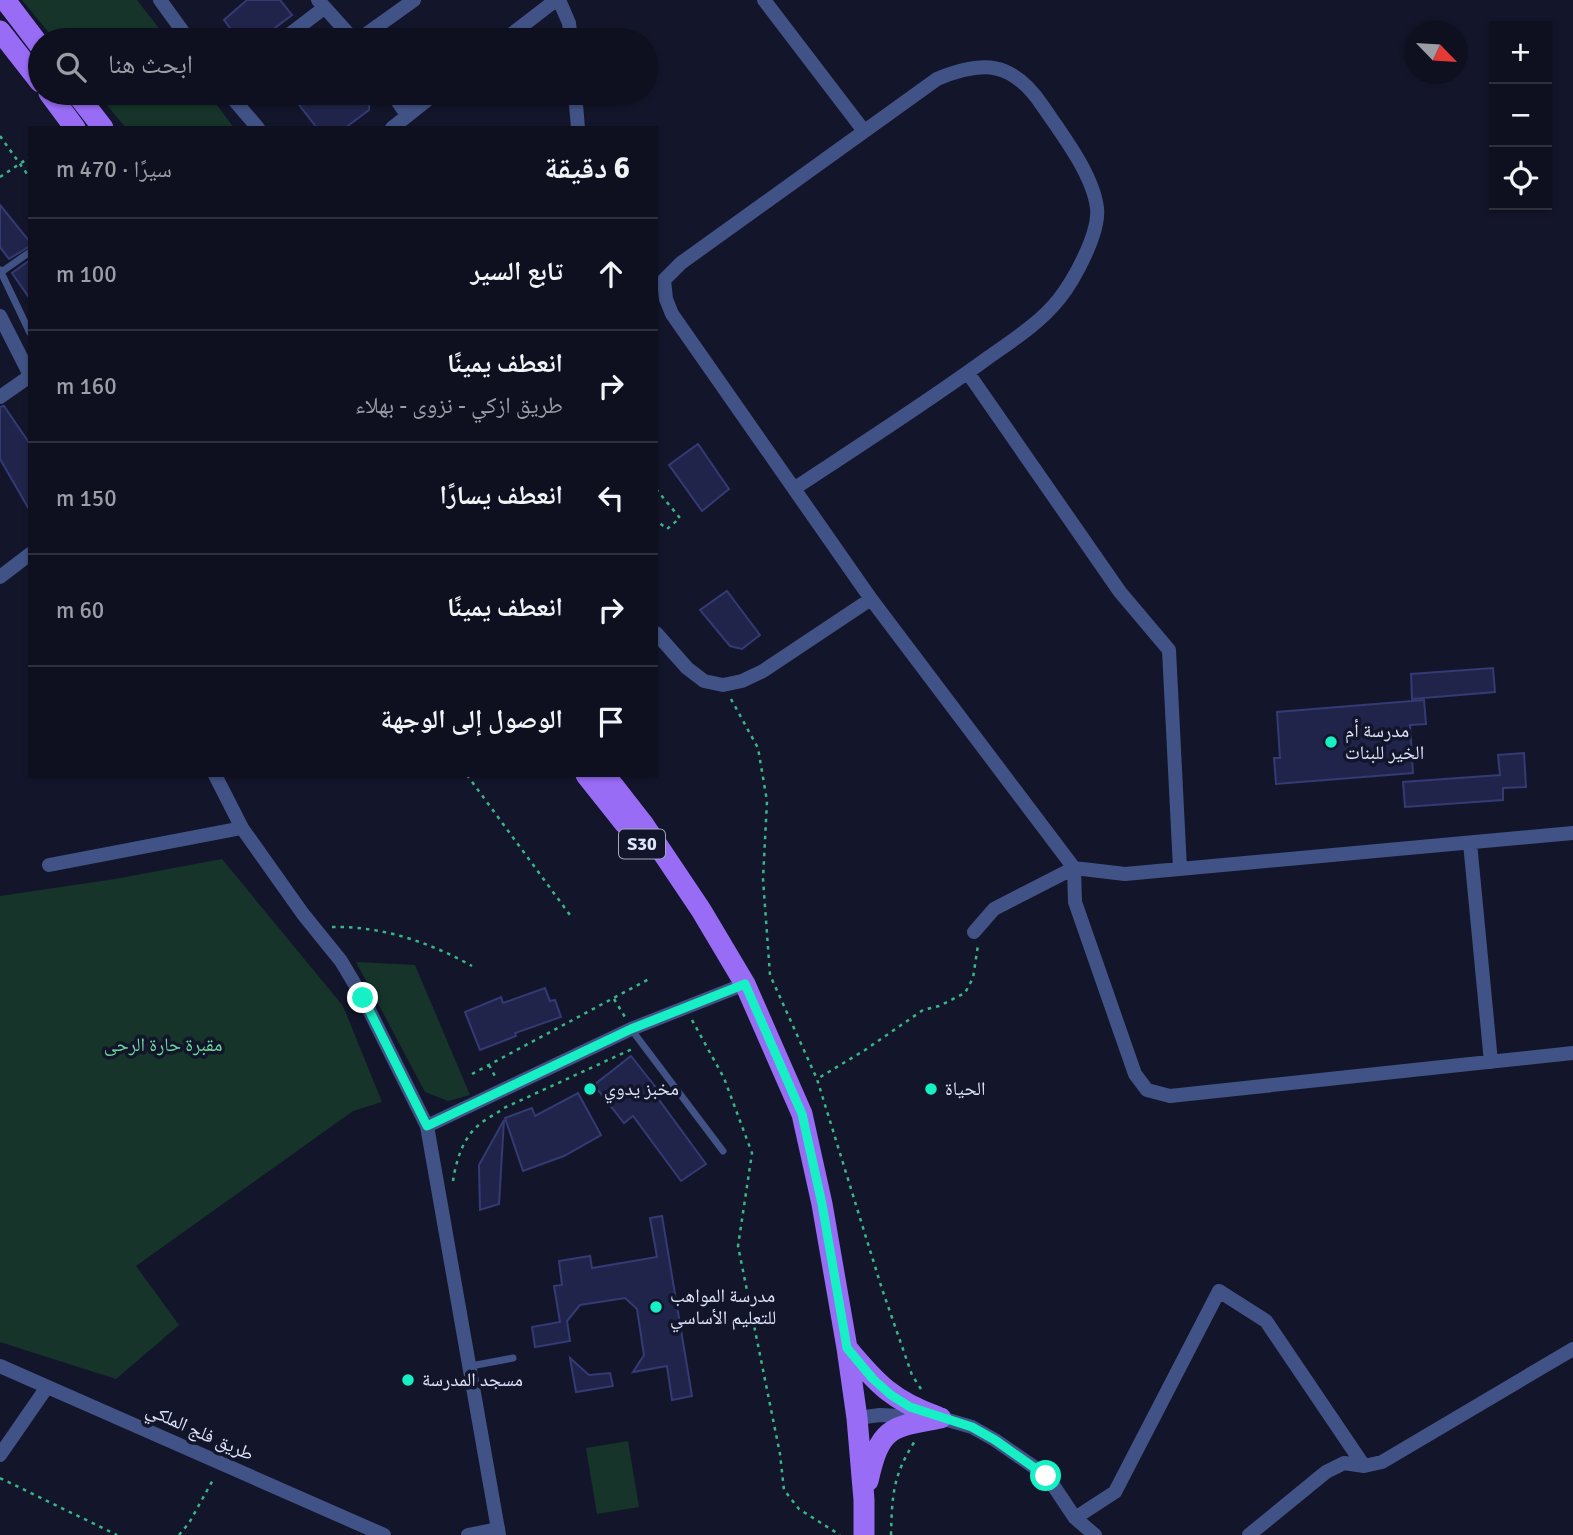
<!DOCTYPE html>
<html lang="ar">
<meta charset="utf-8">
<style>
:root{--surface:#0e1020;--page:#1c1e2d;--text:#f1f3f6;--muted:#9b9da5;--line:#2e303e}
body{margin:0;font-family:Signika,"Noto Naskh Arabic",sans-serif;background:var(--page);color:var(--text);direction:rtl}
.controls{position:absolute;right:21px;top:21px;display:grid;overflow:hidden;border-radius:0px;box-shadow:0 2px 5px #0004}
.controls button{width:63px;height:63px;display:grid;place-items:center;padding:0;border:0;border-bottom:2px solid var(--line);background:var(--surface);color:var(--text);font:35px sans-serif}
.compass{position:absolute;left:1405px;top:21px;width:63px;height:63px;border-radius:50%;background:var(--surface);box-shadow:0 2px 5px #0004;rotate:115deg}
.stop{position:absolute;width:21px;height:21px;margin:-16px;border:5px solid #16f0c4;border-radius:50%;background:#fff}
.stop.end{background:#16f0c4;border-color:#fff;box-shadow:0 2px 7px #0008}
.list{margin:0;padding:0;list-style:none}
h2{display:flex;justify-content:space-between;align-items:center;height:91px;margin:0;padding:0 28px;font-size:30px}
h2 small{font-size:23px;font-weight:400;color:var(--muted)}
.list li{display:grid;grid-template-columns:46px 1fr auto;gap:21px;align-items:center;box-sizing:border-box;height:112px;padding:0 28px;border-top:2px solid var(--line)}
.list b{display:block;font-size:26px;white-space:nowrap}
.list p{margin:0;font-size:23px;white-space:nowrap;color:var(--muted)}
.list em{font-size:23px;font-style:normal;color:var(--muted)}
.icon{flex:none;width:38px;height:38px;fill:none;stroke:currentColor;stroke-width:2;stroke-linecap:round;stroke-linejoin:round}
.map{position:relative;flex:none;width:1573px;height:1535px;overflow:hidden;direction:ltr}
.search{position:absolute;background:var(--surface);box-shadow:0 2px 5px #0004;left:28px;top:28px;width:630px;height:77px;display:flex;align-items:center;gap:18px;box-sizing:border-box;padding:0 24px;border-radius:38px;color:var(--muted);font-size:26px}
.panel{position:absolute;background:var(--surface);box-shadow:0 2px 5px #0004;left:28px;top:126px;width:630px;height:651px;border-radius:0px;direction:rtl}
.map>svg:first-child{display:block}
.green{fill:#16342a}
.building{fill:#20244a;stroke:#343a74;stroke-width:2}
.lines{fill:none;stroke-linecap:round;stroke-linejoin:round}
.path{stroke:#39b688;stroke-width:2.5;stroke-dasharray:3.5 5;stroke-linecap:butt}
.service{stroke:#415386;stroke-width:7}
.minor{stroke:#415386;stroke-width:14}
.tertiary{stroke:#415386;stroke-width:14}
.primary{stroke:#996cf6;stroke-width:21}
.route{stroke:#16f0c4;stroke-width:9}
.poi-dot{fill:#16f0c4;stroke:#13162a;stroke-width:2.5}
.labels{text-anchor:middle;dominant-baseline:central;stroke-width:7;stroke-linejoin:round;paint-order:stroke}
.shield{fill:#13162a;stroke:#a1a6be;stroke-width:2}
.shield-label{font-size:18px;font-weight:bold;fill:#dee4fd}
.poi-label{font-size:19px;fill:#dee4fd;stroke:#13162a;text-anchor:start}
.park-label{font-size:19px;fill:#6dda9e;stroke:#13162a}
.street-label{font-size:19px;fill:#dee4fd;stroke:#13162a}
</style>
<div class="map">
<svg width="1573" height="1535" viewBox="0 0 1573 1535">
<rect width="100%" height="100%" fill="#13162a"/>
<path class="green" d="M 22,0 L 137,0 L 168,40 L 55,40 Z
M 97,93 L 208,93 L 234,128 L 126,128 Z
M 222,859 L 343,1006 L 382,1102 L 353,1111 L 136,1266 L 179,1325 L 116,1379 L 0,1342 L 0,896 L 115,879 Z
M 356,962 L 415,965 L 470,1095 L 448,1101 L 425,1092 Z
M 628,1441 L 639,1507 L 597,1514 L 586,1448 Z"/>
<path class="building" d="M 247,0 L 280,0 L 292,15 L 259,40 L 239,40 L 224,20 Z
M 290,93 L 370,93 L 369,110 L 345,128 L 317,128 Z
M 0,205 L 30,242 L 30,246 L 9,259 L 0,247 Z
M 30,260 L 30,299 L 12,273 Z
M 4,406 L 30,444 L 30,511 L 0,459 L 0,407 Z
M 698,444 L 729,489 L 702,511 L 669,465 Z
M 727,591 L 760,635 L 742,649 L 730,646 L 700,610 Z
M 1493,668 L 1495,692 L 1412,699 L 1411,674 Z
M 1424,700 L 1426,724 L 1410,725 L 1413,773 L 1276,784 L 1274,758 L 1280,758 L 1277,712 Z
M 1524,753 L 1526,787 L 1503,788 L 1503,800 L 1405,807 L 1403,782 L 1500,775 L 1498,755 Z
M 545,988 L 550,1001 L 555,1000 L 561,1017 L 515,1033 L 516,1036 L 480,1050 L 465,1012 L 501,997 L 503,1003 Z
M 631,1056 L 661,1094 L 657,1097 L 706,1164 L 681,1181 L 633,1116 L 624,1123 L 594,1085 Z
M 578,1093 L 601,1135 L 564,1156 L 523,1171 L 505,1118 L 532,1108 L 535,1116 Z
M 504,1120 L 499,1204 L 480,1210 L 479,1165 Z
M 662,1216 L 692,1396 L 672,1400 L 667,1366 L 633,1372 L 644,1355 L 637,1309 L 625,1298 L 580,1305 L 567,1321 L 570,1341 L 535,1347 L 532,1327 L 560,1322 L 554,1286 L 562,1285 L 559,1261 L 590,1256 L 592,1268 L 657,1257 L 650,1218 Z
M 570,1358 L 589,1375 L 610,1373 L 613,1386 L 576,1392 Z"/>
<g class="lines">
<path class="path" d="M 0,136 L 30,178
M 0,177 L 30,157
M 656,489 L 680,518 L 667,529 L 656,520
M 731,699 L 758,748 L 767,801 L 763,879 L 770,975 L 817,1079
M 467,775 L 570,915
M 332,927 C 382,926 429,942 472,966
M 614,999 L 625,1017
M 692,1020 L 724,1078 L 752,1153 L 738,1246 L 780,1454 L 784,1490 L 799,1509 L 840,1535
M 489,1065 L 496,1078
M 472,1074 L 649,979
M 453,1181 C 456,1161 463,1137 480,1124 C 487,1118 496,1114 504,1108 L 632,1049
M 921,1389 L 912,1375 L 882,1289 L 817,1079 L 865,1050 L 923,1010 L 939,1006 L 965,993 L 973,978 L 978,945
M 0,1478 L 117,1535
M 179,1535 L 189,1523 L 214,1478
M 891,1535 C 892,1495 893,1475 915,1441"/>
<path class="service" d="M 0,270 L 30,333
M 0,273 L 30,252
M 631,1029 L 723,1151
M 471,1366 L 513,1358"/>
<path class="minor" d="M 160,0 L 189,40
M 318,0 L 354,40
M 559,0 L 569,23 L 571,40
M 764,0 L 864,131
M 282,40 L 324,8
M 358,40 L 414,0
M 504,40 L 556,0
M 228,93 L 258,128
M 392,93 L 407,115
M 575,93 L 578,128
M 392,128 L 436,93
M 968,373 L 1120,592 L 1169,650 L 1180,869
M 0,397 L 30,376
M 795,488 C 860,445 926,403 989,357 C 1013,340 1040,323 1059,299 C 1074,280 1100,233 1097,208 C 1093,174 1061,133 1042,105 C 1012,61 983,60 937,79 L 681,263 L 664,280 L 666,299 L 672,314 L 871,599 L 1074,868 L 1075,902 L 1135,1074 L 1147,1090 L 1170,1096 L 1573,1053
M 0,577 L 30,554
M 656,633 L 687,668 L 704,681 L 723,685 L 742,681 L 763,671 L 871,599
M 1470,843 L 1491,1062
M 49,865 L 242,828
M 974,932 L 994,909 L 1074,868 L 1125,874 L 1573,833
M 427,1126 L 631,1029 L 745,984
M 0,1366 L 384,1535
M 857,1418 L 880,1415 L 941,1418 L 972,1427 L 995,1440 L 1047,1476 L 1075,1518 L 1095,1535
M 0,1455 L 47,1387
M 1075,1518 L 1115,1492 L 1219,1291 L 1266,1321 L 1364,1466
M 468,1535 L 498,1529
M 1249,1535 L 1326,1472 L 1344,1463 L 1364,1466 L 1382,1462 L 1573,1349"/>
<path class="tertiary" d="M 0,316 L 30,375
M 215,775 L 242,828 L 303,914 L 341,961 L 363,998 L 427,1126 L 499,1535"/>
<path class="primary" d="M 5,0 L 40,46
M 0,31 L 40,82
M 49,93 L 75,128
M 76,93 L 103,128
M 586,775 L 625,824
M 605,775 L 644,825 L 701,910 L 745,984 L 802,1114 L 822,1204 L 847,1348 L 857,1418 L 864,1500 L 864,1535
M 847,1348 C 877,1384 893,1401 938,1417
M 868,1481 C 880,1427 890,1427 941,1418"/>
</g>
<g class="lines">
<path class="route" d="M 363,998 L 427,1126 L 631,1029 L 745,984 L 802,1114 L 822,1204 L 847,1348 L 873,1379 L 891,1395 L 910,1407 L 972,1427 L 995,1440 L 1046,1476"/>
</g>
<g class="poi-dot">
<circle cx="1331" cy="742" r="7"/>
<circle cx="590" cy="1089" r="7"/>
<circle cx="931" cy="1089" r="7"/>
<circle cx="656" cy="1307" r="7"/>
<circle cx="408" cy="1380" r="7"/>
</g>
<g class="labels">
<rect class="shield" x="619" y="829.5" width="46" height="29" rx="5"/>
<g class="shield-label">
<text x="642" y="844">S30</text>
</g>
<g class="poi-label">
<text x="1345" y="731">مدرسة أم<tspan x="1345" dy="22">الخير للبنات</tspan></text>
<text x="604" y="1089">مخبز يدوي</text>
<text x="945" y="1089">الحياة</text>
<text x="670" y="1296">مدرسة المواهب<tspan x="670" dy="22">للتعليم الأساسي</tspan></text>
<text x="422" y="1380">مسجد المدرسة</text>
</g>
<g class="park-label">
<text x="163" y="1045">مقبرة حارة الرحى</text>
</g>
<g class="street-label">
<text transform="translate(200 1432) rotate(24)">طريق فلج الملكي</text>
</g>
</g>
</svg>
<div class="controls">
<button>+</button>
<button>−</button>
<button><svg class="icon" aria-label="locate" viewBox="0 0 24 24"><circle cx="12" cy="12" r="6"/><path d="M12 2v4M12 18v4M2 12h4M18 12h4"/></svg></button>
</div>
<svg class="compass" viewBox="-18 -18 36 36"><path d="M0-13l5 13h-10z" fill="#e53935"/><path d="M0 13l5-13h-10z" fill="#9b9da5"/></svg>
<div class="stop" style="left:1046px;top:1476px"></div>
<div class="stop end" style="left:363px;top:998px"></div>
<div class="search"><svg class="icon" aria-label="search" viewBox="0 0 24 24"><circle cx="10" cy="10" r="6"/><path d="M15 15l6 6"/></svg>ابحث هنا</div>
<section class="panel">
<h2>6 دقيقة<small>سيرًا · 470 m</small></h2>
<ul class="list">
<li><svg class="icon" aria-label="ahead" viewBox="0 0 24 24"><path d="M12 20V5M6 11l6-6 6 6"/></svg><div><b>تابع السير</b></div><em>100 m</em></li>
<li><svg class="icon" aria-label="right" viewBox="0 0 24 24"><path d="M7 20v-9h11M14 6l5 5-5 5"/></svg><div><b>انعطف يمينًا</b><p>طريق ازكي - نزوى - بهلاء</p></div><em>160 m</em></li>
<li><svg class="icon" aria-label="left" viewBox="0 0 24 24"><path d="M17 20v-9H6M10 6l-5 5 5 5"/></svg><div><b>انعطف يسارًا</b></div><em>150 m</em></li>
<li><svg class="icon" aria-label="right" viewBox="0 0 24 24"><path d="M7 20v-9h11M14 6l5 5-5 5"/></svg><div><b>انعطف يمينًا</b></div><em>60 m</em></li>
<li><svg class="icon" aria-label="arrive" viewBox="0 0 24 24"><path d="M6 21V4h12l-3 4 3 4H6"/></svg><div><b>الوصول إلى الوجهة</b></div></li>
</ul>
</section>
</div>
